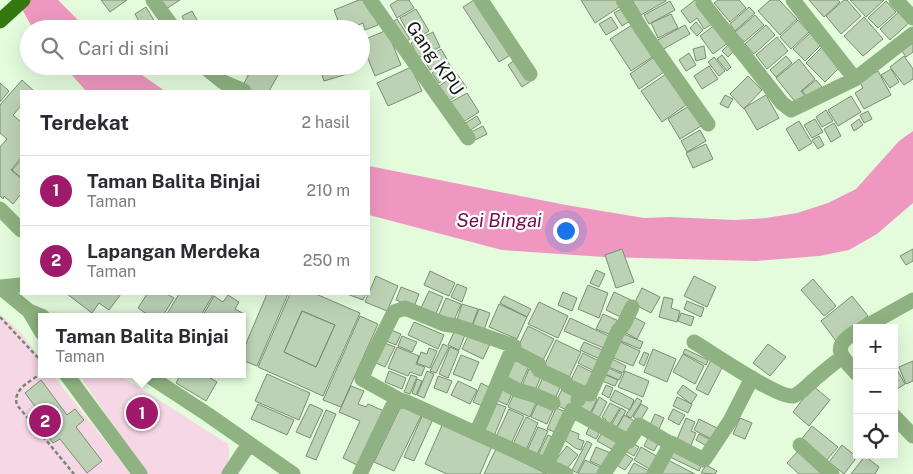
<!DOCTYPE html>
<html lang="id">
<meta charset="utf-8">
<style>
:root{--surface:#fff;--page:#f2f2f3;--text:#2b2b33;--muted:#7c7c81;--line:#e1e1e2;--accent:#9f1a6a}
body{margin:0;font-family:"Public Sans",sans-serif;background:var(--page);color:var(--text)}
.controls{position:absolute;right:15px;bottom:15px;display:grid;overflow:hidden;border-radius:0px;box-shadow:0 5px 20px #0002}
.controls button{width:45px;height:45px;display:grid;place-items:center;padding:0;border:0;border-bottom:1px solid var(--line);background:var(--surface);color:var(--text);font:25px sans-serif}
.you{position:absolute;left:565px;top:230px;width:18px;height:18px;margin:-12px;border:4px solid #fff;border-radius:50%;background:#1a73e8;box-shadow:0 0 0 8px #1a73e833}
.badge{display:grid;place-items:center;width:32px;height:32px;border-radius:50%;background:var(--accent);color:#fff;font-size:16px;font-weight:700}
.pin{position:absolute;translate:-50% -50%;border:2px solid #fff;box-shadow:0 1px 5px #0006}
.popup{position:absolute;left:38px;top:313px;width:208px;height:65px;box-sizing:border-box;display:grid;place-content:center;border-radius:0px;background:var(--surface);filter:drop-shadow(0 1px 4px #0005);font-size:16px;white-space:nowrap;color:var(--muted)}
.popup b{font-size:19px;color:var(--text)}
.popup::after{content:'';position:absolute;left:50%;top:100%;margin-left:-10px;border:10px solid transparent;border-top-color:var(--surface)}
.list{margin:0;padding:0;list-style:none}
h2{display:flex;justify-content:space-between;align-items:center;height:65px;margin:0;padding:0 20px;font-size:21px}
h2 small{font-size:16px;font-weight:400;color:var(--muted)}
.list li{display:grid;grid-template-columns:32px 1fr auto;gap:15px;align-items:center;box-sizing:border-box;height:70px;padding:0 20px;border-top:1px solid var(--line)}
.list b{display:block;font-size:19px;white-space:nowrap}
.list p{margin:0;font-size:16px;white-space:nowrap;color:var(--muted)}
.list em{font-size:16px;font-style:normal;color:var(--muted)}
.icon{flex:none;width:28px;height:28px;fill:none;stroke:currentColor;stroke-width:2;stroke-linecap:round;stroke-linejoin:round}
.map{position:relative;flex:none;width:913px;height:474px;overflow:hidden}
.search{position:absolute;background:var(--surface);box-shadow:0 5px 20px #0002;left:20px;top:20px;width:350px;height:55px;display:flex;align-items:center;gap:12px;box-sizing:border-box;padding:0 18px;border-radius:28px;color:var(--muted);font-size:19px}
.panel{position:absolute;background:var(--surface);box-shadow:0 5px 20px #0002;left:20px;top:90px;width:350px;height:205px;border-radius:0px}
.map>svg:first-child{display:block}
.green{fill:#f6d7e5}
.water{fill:#ee98c1}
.building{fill:#bdd2b5;stroke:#7a8e73;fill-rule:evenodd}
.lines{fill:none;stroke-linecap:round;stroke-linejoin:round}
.path{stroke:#798874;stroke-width:2.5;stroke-dasharray:4 2.5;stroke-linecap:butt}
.minor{stroke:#8eb281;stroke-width:15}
.major{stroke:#367810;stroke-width:15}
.labels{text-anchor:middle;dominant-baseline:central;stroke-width:4.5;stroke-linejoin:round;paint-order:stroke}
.street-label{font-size:18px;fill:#131a10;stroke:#fff}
.water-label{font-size:19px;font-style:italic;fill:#720c4a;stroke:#fff}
</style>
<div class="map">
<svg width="913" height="474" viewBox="0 0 913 474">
<rect width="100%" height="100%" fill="#e4fbdc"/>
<path class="green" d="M 0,314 L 23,335 L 42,361 L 42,374 L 52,374 L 131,474 L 0,474 Z
M 82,374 L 118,374 L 228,444 C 231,456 228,464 223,474 L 147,474 L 84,382 Z"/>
<path class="water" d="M 17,0 L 58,0 L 87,29 L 33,29 Z
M 64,66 L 129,66 L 165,91 L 86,91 Z
M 913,131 L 913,203 L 877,234 L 849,250 L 819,256 L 756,261 L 604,257 L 502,250 L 369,215 L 369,166 L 566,205 L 644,218 L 670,217 L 734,220 L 766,218 L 797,213 L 828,203 L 856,189 L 899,141 Z"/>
<path class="building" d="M 101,0 L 127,0 L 110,12 Z
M 156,0 L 180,0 L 163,11 Z
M 359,0 L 368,0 L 378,25 L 365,30 L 363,23 L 349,29 L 341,29 L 334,10 Z
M 398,0 L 409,0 L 414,8 L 397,18 L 390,5 Z
M 474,0 L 512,54 L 499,62 L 463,7 Z
M 581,0 L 618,0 L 621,6 L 595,23 Z
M 632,0 L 666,0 L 666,1 L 641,15 Z
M 695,0 L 699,0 L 715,22 L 704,29 L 697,18 L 690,23 L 681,11 Z
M 718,0 L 739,0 L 746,8 L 730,22 L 714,3 Z
M 770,0 L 779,0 L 797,19 L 780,35 L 758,11 Z
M 809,0 L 838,0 L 840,2 L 824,17 Z
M 844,0 L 847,0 L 861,16 L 841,34 L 826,16 Z
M 850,0 L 884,0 L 866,17 Z
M 670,1 L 675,10 L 649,24 L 644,15 Z
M 886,1 L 896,12 L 878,28 L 868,18 Z
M 146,7 L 155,22 L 143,29 L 135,14 Z
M 625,7 L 633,19 L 622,26 L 614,13 Z
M 749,7 L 755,13 L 735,31 L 730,24 Z
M 416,9 L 429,31 L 413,41 L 400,18 Z
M 901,10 L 911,21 L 890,40 L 880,29 Z
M 192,11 L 197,20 L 187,26 L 182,16 Z
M 671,14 L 678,28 L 658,38 L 651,23 Z
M 755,15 L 764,25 L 744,42 L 735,32 Z
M 611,17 L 618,28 L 606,35 L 599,24 Z
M 864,17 L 883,39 L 863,56 L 844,36 Z
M 397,19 L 410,39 L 404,43 L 391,23 Z
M 798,20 L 809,32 L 791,49 L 780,37 Z
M 696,22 L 703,30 L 697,36 L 690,28 Z
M 716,24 L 729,42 L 713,54 L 700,36 Z
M 632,25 L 652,57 L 631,71 L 610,39 Z
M 685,25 L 690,34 L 660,51 L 656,41 Z
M 766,25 L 775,35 L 754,54 L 745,44 Z
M 387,30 L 401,65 L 375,76 L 361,41 Z
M 433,32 L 440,47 L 418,58 L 411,43 Z
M 810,33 L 821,45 L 805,61 L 793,49 Z
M 777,37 L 788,51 L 767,69 L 756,55 Z
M 731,42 L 737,48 L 728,57 L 722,51 Z
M 913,43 L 913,52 L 906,57 L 902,51 Z
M 704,46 L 706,58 L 696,61 L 693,49 Z
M 822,47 L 841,66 L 825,82 L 806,63 Z
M 441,49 L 447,59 L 430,70 L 424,60 Z
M 689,53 L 696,65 L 686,71 L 679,60 Z
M 722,55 L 731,67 L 727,71 L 717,59 Z
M 786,56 L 792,63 L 776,77 L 770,70 Z
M 904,56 L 913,69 L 913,79 L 904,85 L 890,67 Z
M 654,57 L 664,72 L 639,89 L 630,74 Z
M 714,57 L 725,71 L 719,76 L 708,62 Z
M 516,59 L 531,81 L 522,87 L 508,65 Z
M 799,59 L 815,79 L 801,91 L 806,97 L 797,104 L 776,78 Z
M 448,62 L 455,72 L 439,83 L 432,73 Z
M 253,66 L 280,66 L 282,68 L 269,91 L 249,91 L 242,87 Z
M 319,66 L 353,66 L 354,72 L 324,81 Z
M 709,66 L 718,79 L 702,89 L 694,76 Z
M 411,67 L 422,91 L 388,106 L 377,83 Z
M 891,69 L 899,82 L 890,88 L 881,75 Z
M 878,71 L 891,95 L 864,109 L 855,93 L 863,88 L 859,81 Z
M 457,74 L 467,88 L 449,101 L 439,86 Z
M 666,74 L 686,105 L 662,122 L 641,91 Z
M 748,76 L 762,90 L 744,109 L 730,94 Z
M 22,80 L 34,91 L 21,91 L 21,106 L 13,115 L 21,122 L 21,158 L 11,170 L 21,178 L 21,194 L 13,204 L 4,196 L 3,199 L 0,196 L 0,147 L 7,139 L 0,133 L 0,105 Z
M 816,80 L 822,87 L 808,98 L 802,91 Z
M 0,83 L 9,91 L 0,102 Z
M 467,93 L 479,112 L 463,122 L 451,102 Z
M 725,95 L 733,99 L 728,108 L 720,104 Z
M 766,95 L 779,118 L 757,130 L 744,108 Z
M 851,96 L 861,112 L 838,126 L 828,110 Z
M 689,106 L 701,126 L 680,139 L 668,119 Z
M 826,110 L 833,121 L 822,127 L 816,117 Z
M 868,111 L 872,119 L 864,123 L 860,115 Z
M 477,116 L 481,123 L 469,131 L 464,124 Z
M 815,119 L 823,132 L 812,138 L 804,125 Z
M 859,119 L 863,125 L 854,131 L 851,125 Z
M 799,121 L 812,143 L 799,151 L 786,129 Z
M 834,123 L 841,136 L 831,142 L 824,129 Z
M 483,126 L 487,134 L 473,141 L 469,133 Z
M 700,130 L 706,141 L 687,152 L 681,141 Z
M 819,136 L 824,145 L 818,149 L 812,140 Z
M 706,144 L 713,159 L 693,168 L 686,153 Z
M 21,160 L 21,178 L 12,170 Z
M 622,249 L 634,282 L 616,288 L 605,255 Z
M 913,249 L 913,261 L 906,265 L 900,256 Z
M 596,270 L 605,274 L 599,287 L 590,283 Z
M 430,271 L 455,283 L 449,296 L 424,285 Z
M 376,276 L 398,286 L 387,311 L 365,302 Z
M 694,276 L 716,287 L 707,307 L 684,296 Z
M 813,279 L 836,306 L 824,316 L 801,290 Z
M 457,284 L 467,288 L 462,302 L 451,297 Z
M 588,285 L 608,293 L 599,318 L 578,309 Z
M 401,287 L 419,294 L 414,307 L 396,300 Z
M 642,288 L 660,297 L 651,313 L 634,304 Z
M 429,291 L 443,297 L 435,316 L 420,310 Z
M 563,292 L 577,298 L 572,311 L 558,305 Z
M 614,292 L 633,301 L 625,319 L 606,310 Z
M 67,294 L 121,294 L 109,310 L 99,303 L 92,313 Z
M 147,294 L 167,294 L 174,298 L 162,317 L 151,317 L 138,308 Z
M 179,294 L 212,294 L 213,295 L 200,317 L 165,317 Z
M 267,294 L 288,294 L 257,366 L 242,360 L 242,353 Z
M 290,294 L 316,294 L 360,313 L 323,396 L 258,367 ZM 302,311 L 335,325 L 316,367 L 284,352 Z
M 347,294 L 366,294 L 363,300 Z
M 228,295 L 239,302 L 235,309 L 244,314 L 242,317 L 202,317 L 214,296 L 223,302 Z
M 504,296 L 531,309 L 527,317 L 500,303 Z
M 852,296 L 868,316 L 836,341 L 821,321 Z
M 664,297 L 673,299 L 671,308 L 680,311 L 677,322 L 659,317 Z
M 446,298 L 461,304 L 453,323 L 438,317 Z
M 687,301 L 704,308 L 701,317 L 684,309 Z
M 539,302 L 568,316 L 558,338 L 528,324 Z
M 462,304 L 478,309 L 471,328 L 456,323 Z
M 499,304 L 527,317 L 517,339 L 489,327 Z
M 479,309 L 490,313 L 483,333 L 471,329 Z
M 302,311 L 335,325 L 316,367 L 284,352 Z
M 681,313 L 694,317 L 691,326 L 678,321 Z
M 603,314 L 621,322 L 614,336 L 596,329 Z
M 630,315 L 645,323 L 637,339 L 622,331 Z
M 360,316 L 378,324 L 341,407 L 323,400 Z
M 570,318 L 611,337 L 606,349 L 564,331 Z
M 414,322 L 444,335 L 438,349 L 408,335 Z
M 528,326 L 554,339 L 541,364 L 516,351 Z
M 391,330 L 401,334 L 396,345 L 386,341 Z
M 455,330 L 465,335 L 459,350 L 448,345 Z
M 619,332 L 643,342 L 640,349 L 616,339 Z
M 469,334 L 490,344 L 483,359 L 462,349 Z
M 402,336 L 417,342 L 412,352 L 398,346 Z
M 556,340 L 581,352 L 568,380 L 543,368 Z
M 616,340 L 640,351 L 633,366 L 609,356 Z
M 382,342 L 395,347 L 385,367 L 374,362 Z
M 584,342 L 605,351 L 602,360 L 580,350 Z
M 443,344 L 449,347 L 436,373 L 430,371 Z
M 768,344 L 786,357 L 770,376 L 753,363 Z
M 397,347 L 419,356 L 416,364 L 425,367 L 421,376 L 410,372 L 408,376 L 388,368 Z
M 450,347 L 459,351 L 448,378 L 439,374 Z
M 429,348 L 437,351 L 430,368 L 417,363 L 421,352 L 427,354 Z
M 653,349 L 676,359 L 667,382 L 644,372 Z
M 685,349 L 708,360 L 706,365 L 683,353 Z
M 644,352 L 649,354 L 644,366 L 639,363 Z
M 583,353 L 603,363 L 598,373 L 578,363 Z
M 683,354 L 704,366 L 695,384 L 673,372 Z
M 461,355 L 479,362 L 471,381 L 453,374 Z
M 608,357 L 626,366 L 623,373 L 604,365 Z
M 513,359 L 529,366 L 520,386 L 504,379 Z
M 711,360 L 723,366 L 708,395 L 696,389 Z
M 913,361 L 913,381 L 906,384 L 899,367 Z
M 578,365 L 598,375 L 590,393 L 569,384 Z
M 606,367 L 622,374 L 619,380 L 603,373 Z
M 529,369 L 542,374 L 534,393 L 521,388 Z
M 389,371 L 406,378 L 402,389 L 385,382 Z
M 427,371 L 434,374 L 424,398 L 417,395 Z
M 625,371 L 649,381 L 643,397 L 618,387 Z
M 898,371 L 905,384 L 894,391 L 894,373 Z
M 601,373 L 618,380 L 615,386 L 599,380 Z
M 181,374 L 204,374 L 217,382 L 206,401 L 176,383 Z
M 267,374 L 310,393 L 299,420 L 255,401 Z
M 411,375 L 417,377 L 410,394 L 404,392 Z
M 544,375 L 562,383 L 554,401 L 536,393 Z
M 438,376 L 452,381 L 447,393 L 434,388 Z
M 417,379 L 422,381 L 416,395 L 412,393 Z
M 41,380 L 67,415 L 75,409 L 84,420 L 76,427 L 102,461 L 87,473 L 60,439 L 53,443 L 43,430 L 49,425 L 25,393 Z
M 458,381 L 477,390 L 470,404 L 451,395 Z
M 481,383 L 493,389 L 485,407 L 473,402 Z
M 501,384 L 514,389 L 507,405 L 494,399 Z
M 606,385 L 613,388 L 609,398 L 602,394 Z
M 683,385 L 697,395 L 691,404 L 677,393 Z
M 351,386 L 364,391 L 358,404 L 366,407 L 368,404 L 384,411 L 359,466 L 343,458 L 360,421 L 339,412 Z
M 813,386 L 830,400 L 809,426 L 793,412 Z
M 563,387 L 577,393 L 568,411 L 555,404 Z
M 615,390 L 634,400 L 630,410 L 610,400 Z
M 515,391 L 537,400 L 530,417 L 508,407 Z
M 583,392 L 597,399 L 589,416 L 575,410 Z
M 599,397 L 607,402 L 598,420 L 590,416 Z
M 677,397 L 692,404 L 688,413 L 673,406 Z
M 637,398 L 642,401 L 631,418 L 626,415 Z
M 539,399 L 555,406 L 547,424 L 531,417 Z
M 492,402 L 506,407 L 494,436 L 480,430 Z
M 610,403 L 620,408 L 609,426 L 604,424 L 606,420 L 602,417 Z
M 258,404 L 294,420 L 287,435 L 251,419 Z
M 310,404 L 323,410 L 310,438 L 296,432 Z
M 402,404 L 422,414 L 394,471 L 374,462 Z
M 641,404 L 648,408 L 640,421 L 633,417 Z
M 556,408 L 569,413 L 560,434 L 547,429 Z
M 621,408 L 626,411 L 615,430 L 610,427 Z
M 509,409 L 524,416 L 511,444 L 496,437 Z
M 673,409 L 685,415 L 679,425 L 668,419 Z
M 326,410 L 336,414 L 316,460 L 306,456 Z
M 423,414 L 433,419 L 414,461 L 404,457 Z
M 655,414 L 664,418 L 659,429 L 650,425 Z
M 624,415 L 638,423 L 629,439 L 615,431 Z
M 526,417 L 538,423 L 526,450 L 513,444 Z
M 686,418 L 695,422 L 691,431 L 696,433 L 689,450 L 675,444 Z
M 740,418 L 752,423 L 745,439 L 733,434 Z
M 699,419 L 721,430 L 715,441 L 694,430 Z
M 443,423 L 493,444 L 480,474 L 447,474 L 425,464 Z
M 591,423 L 602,428 L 596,439 L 586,434 Z
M 812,426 L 838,447 L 826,461 L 800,441 Z
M 538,427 L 548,431 L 537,455 L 527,451 Z
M 567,429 L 579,434 L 578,439 L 584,441 L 581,450 L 575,448 L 562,438 Z
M 604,429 L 624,440 L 617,452 L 597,441 Z
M 699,434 L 713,441 L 710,448 L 696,440 Z
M 548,435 L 557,439 L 547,459 L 538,455 Z
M 649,436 L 659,442 L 654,451 L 644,446 Z
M 587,441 L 592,444 L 577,473 L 572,470 Z
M 629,441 L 639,447 L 634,456 L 624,450 Z
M 842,445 L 857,457 L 844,474 L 829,462 Z
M 567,446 L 578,455 L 566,470 L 555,461 Z
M 596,447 L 613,454 L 606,468 L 590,461 Z
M 641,447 L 660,458 L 653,471 L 634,460 Z
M 673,447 L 703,462 L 699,471 L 668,456 Z
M 496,449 L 547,474 L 484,474 Z
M 800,449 L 828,474 L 799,474 L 787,463 Z
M 621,451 L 633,459 L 625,470 L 613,463 Z
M 865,456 L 879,467 L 875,474 L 851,474 Z
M 585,460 L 604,469 L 602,474 L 578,474 Z
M 668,460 L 695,474 L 663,474 L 661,473 Z
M 634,463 L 651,472 L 650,474 L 628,474 Z
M 706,465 L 717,471 L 715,474 L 701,473 Z"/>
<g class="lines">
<path class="path" d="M 0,317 L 42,362
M 42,373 C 31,381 12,389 17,405 L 74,474"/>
<path class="minor" d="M 153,0 L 174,29
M 370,0 L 468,138
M 481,0 L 530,74
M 623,0 L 644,33 L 708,124
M 704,0 L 703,3 L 782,103 L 791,110 L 855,79 L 913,34
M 793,0 L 855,79
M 896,0 L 913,18
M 203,66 L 223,82 L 244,91
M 0,209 L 21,230
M 0,287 L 29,311 L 43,317
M 1,287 L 21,285
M 29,311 L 42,333
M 863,328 L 913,300
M 857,331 C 830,347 840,355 857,374
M 694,342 C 711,352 777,398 793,396 C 797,395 800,392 803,390 C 815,378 828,368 842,357
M 512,351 L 539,365 L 538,368 L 539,370 L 565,382 L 568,386 L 581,392 L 578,400
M 66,374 L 140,474
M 146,374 L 207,414 L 293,474
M 499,380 L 517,390 L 534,395 L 553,403
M 581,392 L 590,394 L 618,331 L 624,324 L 632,307
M 400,400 L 362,379 L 366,368 L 394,312 L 405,308 L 444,324 L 457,326 L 514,346 C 500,375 490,405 476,433
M 894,416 L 913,436
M 800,445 L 832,474
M 546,465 L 572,410 L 626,440
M 229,474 L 249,444
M 360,474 L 392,407 L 400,400 L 407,402 L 566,474
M 604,474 C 611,462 619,452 626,440 L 629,441 L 639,425 L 671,444
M 654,474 L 671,443 L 704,460 L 730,421 L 752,378"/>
<path class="major" d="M 0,21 L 23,0"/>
</g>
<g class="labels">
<g class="street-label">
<text transform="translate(435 58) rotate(55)">Gang KPU</text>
</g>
<g class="water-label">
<text x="499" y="220">Sei Bingai</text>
</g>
</g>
</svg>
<div class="controls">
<button>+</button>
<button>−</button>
<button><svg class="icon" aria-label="locate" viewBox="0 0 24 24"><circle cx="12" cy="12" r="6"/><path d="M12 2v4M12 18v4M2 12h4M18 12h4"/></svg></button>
</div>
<div class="you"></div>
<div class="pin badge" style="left:142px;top:413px">1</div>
<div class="popup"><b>Taman Balita Binjai</b>Taman</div>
<div class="pin badge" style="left:45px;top:421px">2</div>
<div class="search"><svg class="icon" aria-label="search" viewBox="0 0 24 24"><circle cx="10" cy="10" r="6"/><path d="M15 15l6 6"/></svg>Cari di sini</div>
<section class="panel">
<h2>Terdekat<small>2 hasil</small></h2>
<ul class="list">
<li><span class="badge">1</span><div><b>Taman Balita Binjai</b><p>Taman</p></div><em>210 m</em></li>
<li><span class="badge">2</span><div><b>Lapangan Merdeka</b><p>Taman</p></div><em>250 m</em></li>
</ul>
</section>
</div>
